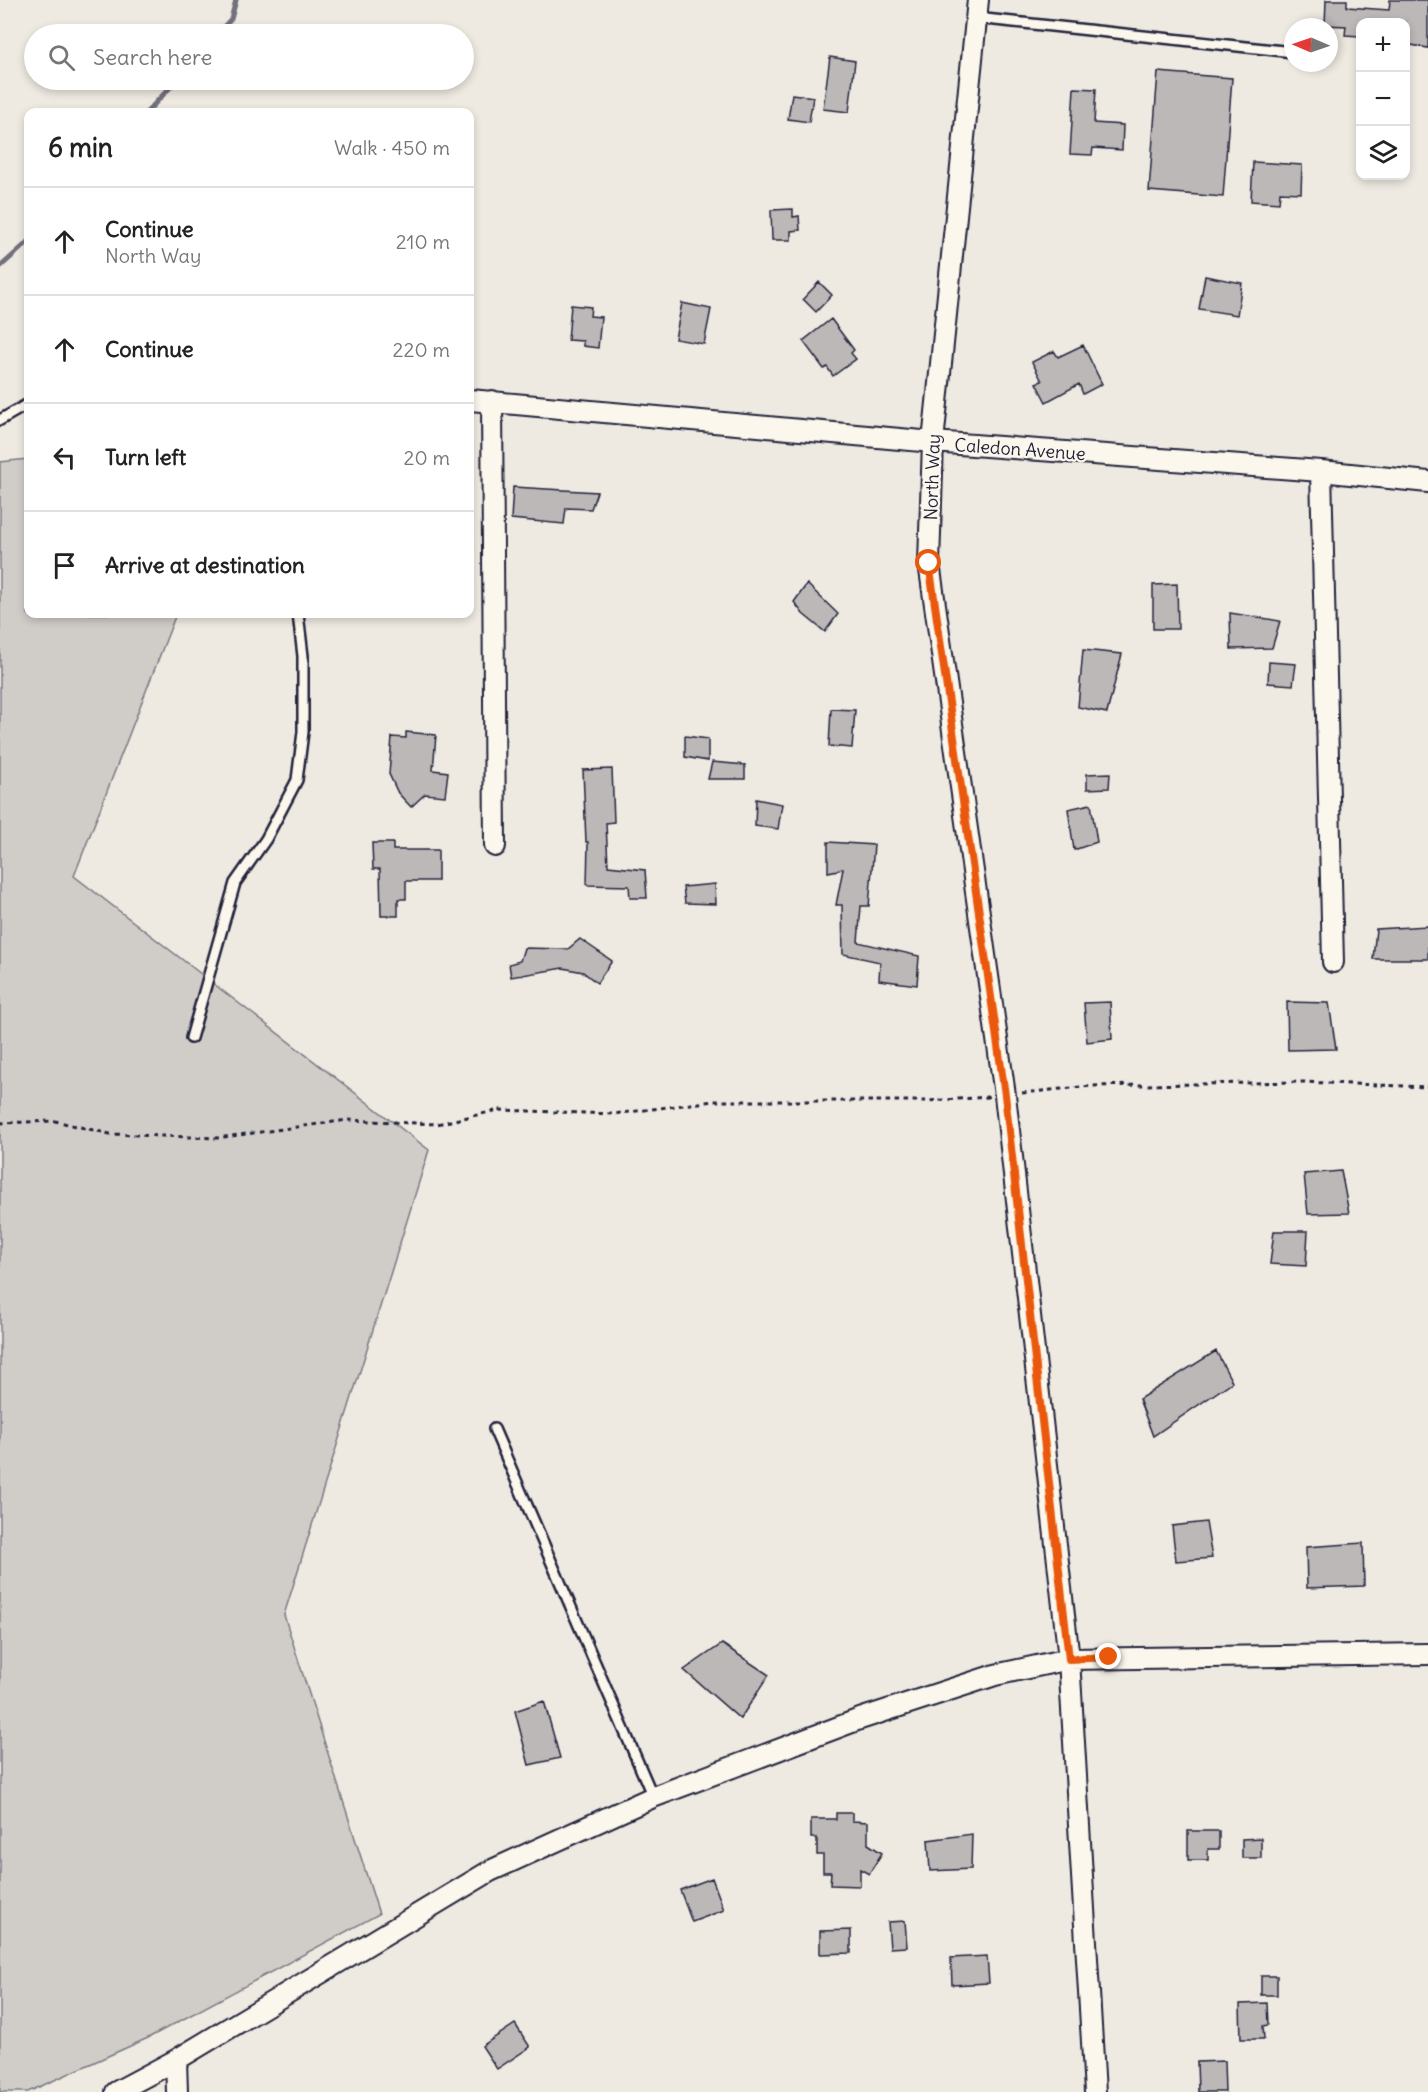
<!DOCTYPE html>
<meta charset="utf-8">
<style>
:root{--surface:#fff;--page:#f6f6f6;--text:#222;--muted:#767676;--line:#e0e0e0}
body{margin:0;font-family:Delius,sans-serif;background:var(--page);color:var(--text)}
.controls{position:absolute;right:18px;top:18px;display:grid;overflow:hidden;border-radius:12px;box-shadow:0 3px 9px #0003}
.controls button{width:54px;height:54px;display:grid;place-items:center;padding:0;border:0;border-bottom:2px solid var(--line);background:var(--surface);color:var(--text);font:30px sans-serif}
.compass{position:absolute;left:1284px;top:18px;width:54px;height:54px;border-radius:50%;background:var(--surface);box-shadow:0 3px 9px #0003;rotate:272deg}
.stop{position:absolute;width:18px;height:18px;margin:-14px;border:4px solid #ea580c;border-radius:50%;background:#fff}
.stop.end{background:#ea580c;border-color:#fff;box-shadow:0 2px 6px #0008}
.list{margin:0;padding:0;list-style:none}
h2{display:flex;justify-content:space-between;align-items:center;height:78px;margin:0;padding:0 24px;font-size:26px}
h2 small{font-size:20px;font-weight:400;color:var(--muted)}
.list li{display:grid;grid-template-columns:39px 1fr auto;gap:18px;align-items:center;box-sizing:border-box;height:108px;padding:0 24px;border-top:2px solid var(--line)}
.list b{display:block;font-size:22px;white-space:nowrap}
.list p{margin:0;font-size:20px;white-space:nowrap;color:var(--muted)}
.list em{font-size:20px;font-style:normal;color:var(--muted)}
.icon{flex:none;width:33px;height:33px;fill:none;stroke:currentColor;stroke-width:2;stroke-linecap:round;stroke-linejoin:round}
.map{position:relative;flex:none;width:1428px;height:2092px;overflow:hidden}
.search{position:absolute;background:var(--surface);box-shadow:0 3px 9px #0003;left:24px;top:24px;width:450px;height:66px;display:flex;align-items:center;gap:15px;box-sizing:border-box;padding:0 21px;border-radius:33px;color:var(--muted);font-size:22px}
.panel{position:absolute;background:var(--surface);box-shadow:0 3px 9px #0003;left:24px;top:108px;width:450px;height:510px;border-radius:12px}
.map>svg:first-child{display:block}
.green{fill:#d0cdc9;stroke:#797882;stroke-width:1.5}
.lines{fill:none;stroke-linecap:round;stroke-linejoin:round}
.stream{stroke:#716f7c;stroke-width:5}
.building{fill:#bcb8b8;stroke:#22223b;stroke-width:1.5}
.service-casing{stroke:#22223b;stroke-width:14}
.minor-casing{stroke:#22223b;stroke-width:24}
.path{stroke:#22223b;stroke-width:3;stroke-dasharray:4.5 4.5;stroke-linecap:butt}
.service{stroke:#fbf7ec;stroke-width:9}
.minor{stroke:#fbf7ec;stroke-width:20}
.route{stroke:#ea580c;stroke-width:8}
.labels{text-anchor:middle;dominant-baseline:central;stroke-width:4.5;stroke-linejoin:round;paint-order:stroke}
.street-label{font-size:18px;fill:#22223b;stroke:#fbf7ec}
</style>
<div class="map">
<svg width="1428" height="2092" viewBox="0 0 1428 2092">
<rect width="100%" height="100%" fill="#eeeae2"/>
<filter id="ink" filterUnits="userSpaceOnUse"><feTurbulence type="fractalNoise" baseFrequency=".0167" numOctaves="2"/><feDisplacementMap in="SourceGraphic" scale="12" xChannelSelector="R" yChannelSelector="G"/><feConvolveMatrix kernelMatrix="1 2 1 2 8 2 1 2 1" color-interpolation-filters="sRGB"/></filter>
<g filter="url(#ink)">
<path class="green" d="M 28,459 L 28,614 L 176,614 L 74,876 L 429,1150 L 284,1615 L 379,1914 L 148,2038 L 28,2092 L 0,2092 L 0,462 Z"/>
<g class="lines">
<path class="stream" d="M 217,34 L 231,19 L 236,0
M 147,112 L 177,80
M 0,267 L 28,242"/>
</g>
<path class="building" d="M 1326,0 L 1347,0 L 1347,7 L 1389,10 L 1390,0 L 1428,0 L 1428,48 L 1406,44 L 1406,22 L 1360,22 L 1360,36 L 1345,35 L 1346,26 L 1325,25 Z
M 830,57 L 855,61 L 849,112 L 823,109 Z
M 1158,72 L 1232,78 L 1223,197 L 1149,191 Z
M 1074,88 L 1096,89 L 1094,123 L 1123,125 L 1122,150 L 1093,148 L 1092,155 L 1070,154 Z
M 792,94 L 813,97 L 809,122 L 788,119 Z
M 1253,162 L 1302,165 L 1301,193 L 1280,192 L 1279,203 L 1251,201 Z
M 793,209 L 793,217 L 799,216 L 800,230 L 791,231 L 791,240 L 772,240 L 771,210 Z
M 1205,276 L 1242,283 L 1237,315 L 1199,309 Z
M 819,282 L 832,295 L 816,312 L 803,299 Z
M 682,303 L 711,309 L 704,344 L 675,339 Z
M 571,305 L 591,307 L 590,316 L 601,317 L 598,348 L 583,346 L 583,341 L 568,340 Z
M 831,319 L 854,350 L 851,353 L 856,359 L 833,376 L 827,367 L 824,369 L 803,341 Z
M 1083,345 L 1102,384 L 1083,394 L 1079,384 L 1046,402 L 1036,383 L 1042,381 L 1032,362 L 1054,351 L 1058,357 Z
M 513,487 L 597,492 L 591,509 L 566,508 L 564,524 L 511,519 Z
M 807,584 L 838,614 L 825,632 L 803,614 L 794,602 Z
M 1177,584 L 1178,629 L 1153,629 L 1153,585 Z
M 1230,613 L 1280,621 L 1272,648 L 1231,649 Z
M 1083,650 L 1122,654 L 1107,713 L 1078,707 Z
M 1269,662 L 1296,664 L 1293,685 L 1268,683 Z
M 831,709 L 855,710 L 852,748 L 829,746 Z
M 406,732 L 436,735 L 433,770 L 448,772 L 445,796 L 425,794 L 411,807 L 398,793 L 389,774 L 392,737 L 406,738 Z
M 685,736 L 708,739 L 708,761 L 685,757 Z
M 712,762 L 745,765 L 745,779 L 708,779 Z
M 612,769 L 614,822 L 606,823 L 608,866 L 645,870 L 647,898 L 630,898 L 629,886 L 587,885 L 588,842 L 586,842 L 583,770 Z
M 1110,773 L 1109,788 L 1087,789 L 1087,774 Z
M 756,799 L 782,804 L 778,829 L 755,826 Z
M 1091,804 L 1097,842 L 1074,850 L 1068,809 Z
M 828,842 L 874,845 L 869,906 L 861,906 L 858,942 L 919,956 L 917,985 L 879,980 L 880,962 L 843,954 L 842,905 L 836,905 L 843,869 L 828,872 Z
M 372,843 L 393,843 L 393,850 L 438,850 L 438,881 L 406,881 L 406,899 L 398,899 L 398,916 L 381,916 L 380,869 L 373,869 Z
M 715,884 L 716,904 L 685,903 L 683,887 Z
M 1428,926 L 1428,959 L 1373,959 L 1376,929 Z
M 580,939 L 612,961 L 597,983 L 583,972 L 563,968 L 511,977 L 509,964 L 520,961 L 524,948 L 568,949 Z
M 1110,1002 L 1112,1039 L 1087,1042 L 1084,1003 Z
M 1287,1002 L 1329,1003 L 1336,1049 L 1288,1050 Z
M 1341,1171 L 1349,1213 L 1308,1214 L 1304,1174 Z
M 1274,1231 L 1308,1231 L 1306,1266 L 1270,1264 Z
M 1216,1351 L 1232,1382 L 1153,1436 L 1139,1399 Z
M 1206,1522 L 1212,1558 L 1176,1561 L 1172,1526 Z
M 1363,1543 L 1364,1586 L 1307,1588 L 1306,1547 Z
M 722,1644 L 769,1675 L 740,1719 L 684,1670 Z
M 544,1701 L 560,1758 L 529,1765 L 515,1711 Z
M 836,1813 L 852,1813 L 852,1821 L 868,1822 L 868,1844 L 882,1853 L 869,1874 L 860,1869 L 860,1886 L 830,1885 L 831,1872 L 823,1872 L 823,1855 L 817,1855 L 817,1838 L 811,1838 L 811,1819 L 836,1819 Z
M 1188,1831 L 1219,1831 L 1219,1849 L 1208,1849 L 1208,1860 L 1188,1860 Z
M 972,1834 L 971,1869 L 930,1871 L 928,1840 Z
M 1261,1838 L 1261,1858 L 1242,1858 L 1242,1839 Z
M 712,1878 L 724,1910 L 692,1922 L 680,1890 Z
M 905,1921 L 907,1947 L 890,1948 L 888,1922 Z
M 851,1930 L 851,1953 L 820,1954 L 820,1931 Z
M 987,1956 L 989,1983 L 952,1985 L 951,1958 Z
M 1261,1976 L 1277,1976 L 1277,1995 L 1261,1995 Z
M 1267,2003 L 1268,2025 L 1263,2026 L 1264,2039 L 1241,2039 L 1240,2004 Z
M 515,2024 L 530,2047 L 497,2069 L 482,2046 Z
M 1224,2061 L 1225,2092 L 1198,2092 L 1197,2062 Z"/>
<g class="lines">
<defs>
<path id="service" d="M 976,18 L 1293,52
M 0,420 L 28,404
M 191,1038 L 235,883 L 266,839 L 297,780 L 303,732 L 303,656 L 298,614
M 494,1429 L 653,1797"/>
<path id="minor" d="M 978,0 L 933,442 L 929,563 L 1005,1095 L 1069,1659 L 1095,2092
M 470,400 L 933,442 L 1321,471 L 1428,482
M 492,401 L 495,846
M 1321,471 L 1333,962
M 176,2060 L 177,2092
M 116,2092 L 176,2060 L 490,1871 L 653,1797 L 860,1719 L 995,1675 L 1069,1659 L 1428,1654"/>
</defs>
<use href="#service" class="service-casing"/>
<use href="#minor" class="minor-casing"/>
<path class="path" d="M 1022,1093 L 1091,1086 L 1302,1082 L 1428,1087
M 0,1123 L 55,1121 L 110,1134 L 217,1138 L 348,1120 L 437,1124 L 499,1110 L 614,1114 L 714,1101 L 928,1101 L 989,1097"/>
<use href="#service" class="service"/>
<use href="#minor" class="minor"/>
</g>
</g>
<g class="lines" filter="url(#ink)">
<path class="route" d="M 929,563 L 1005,1095 L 1069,1659 L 1109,1657"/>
</g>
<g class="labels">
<g class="street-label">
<text transform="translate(1020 449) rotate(4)">Caledon Avenue</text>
<text transform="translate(932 477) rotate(-88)">North Way</text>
</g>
</g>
</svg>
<div class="controls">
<button>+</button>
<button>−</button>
<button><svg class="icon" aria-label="layers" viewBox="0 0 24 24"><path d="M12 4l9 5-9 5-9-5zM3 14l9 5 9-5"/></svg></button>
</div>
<svg class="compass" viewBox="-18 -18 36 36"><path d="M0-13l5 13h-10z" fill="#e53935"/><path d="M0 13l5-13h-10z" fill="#767676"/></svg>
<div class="stop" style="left:929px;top:563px"></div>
<div class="stop end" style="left:1109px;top:1657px"></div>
<div class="search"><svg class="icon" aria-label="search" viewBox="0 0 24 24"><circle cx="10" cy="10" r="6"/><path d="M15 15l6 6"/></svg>Search here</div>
<section class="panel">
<h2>6 min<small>Walk · 450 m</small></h2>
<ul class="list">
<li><svg class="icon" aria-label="ahead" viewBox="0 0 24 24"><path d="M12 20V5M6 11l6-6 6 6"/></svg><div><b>Continue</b><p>North Way</p></div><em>210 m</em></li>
<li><svg class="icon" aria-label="ahead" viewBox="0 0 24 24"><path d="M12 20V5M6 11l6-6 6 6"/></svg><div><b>Continue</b></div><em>220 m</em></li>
<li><svg class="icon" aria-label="left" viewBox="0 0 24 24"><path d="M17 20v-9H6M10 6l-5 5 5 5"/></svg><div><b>Turn left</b></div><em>20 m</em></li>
<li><svg class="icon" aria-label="arrive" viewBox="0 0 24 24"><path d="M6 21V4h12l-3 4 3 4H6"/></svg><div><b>Arrive at destination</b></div></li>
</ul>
</section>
</div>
